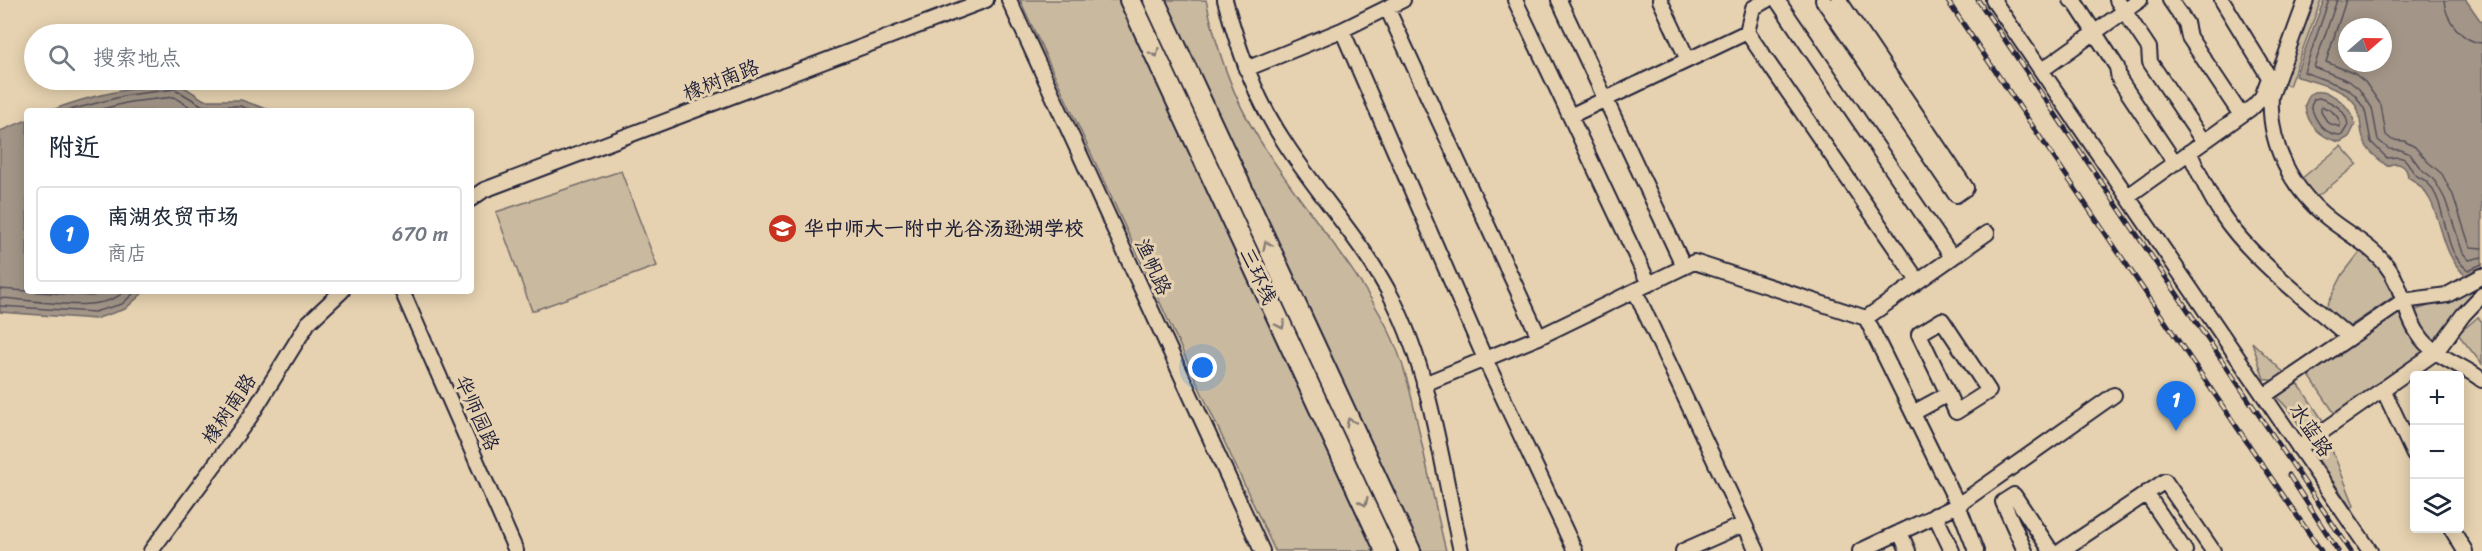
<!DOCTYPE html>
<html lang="zh">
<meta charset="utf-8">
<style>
:root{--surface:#fff;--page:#f2f2f3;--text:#1f2937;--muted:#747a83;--line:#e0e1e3;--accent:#1a73e8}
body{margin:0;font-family:Sriracha,"LXGW WenKai TC",sans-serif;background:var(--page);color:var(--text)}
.controls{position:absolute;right:18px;bottom:18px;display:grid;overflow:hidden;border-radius:6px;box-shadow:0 3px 15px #0003}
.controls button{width:54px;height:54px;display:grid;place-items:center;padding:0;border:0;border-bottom:2px solid var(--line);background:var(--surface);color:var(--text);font:30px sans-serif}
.compass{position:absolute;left:2338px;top:18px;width:54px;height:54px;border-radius:50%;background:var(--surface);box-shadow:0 3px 15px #0003;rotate:70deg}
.you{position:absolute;left:1203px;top:368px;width:21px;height:21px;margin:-15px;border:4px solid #fff;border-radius:50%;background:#1a73e8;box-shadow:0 0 0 9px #1a73e833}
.badge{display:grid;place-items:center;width:39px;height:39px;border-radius:50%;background:var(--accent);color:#fff;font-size:20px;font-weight:700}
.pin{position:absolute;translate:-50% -50px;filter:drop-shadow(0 2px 3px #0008)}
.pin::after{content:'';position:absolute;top:32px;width:21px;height:18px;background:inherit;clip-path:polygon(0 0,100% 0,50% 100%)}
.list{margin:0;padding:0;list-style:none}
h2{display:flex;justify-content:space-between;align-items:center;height:78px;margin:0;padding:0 24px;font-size:26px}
h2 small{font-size:20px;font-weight:400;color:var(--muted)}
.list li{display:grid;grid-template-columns:39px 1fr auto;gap:18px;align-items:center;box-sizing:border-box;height:96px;margin:0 12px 12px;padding:0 12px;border:2px solid var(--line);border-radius:6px}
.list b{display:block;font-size:22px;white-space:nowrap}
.list p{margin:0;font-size:20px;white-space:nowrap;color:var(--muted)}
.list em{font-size:20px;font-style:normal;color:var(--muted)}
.icon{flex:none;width:33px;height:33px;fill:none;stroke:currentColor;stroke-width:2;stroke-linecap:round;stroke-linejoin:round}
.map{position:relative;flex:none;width:2482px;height:551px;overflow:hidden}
.search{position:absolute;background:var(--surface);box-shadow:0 3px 15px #0003;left:24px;top:24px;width:450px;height:66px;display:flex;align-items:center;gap:15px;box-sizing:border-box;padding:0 21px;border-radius:33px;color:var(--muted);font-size:22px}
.panel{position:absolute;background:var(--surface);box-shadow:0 3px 15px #0003;left:24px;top:108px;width:450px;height:186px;border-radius:6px}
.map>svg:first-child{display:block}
.green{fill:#c9b99f;stroke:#766e6d;stroke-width:1.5}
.water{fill:#a39688;stroke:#6f6869;stroke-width:1.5;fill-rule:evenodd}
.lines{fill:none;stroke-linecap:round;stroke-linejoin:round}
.shore{stroke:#56505a;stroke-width:1.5}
.minor-casing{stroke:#22223b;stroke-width:18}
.highway-casing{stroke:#22223b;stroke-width:24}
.minor{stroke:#e6d2b0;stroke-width:14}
.highway{stroke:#e6d2b0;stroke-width:20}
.rail-casing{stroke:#22223b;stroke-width:5}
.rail{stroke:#e6d2b0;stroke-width:3;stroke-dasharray:9;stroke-linecap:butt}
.oneway{stroke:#847a76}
.labels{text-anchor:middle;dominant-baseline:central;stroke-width:6;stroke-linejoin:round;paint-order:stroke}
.street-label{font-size:20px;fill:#22223b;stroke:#e6d2b0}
.poi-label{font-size:20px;font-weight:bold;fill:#22223b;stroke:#e6d2b0;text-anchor:start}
</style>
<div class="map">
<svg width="2482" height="551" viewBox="0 0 2482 551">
<rect width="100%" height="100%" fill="#e6d2b0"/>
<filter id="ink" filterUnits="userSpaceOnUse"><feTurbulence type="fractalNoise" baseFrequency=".0167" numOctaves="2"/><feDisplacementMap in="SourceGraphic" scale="12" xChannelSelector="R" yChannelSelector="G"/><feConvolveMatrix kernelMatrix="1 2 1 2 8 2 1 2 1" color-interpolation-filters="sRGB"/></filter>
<g filter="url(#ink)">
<path class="green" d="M 1020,0 L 1206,0 C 1217,50 1232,96 1259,139 C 1299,204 1352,260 1387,327 C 1405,362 1413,402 1421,440 C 1429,477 1437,514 1446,551 L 1275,551 Z
M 2312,0 L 2321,0 L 2289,86 L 2282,83 Z
M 2341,146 L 2357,164 L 2316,198 L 2301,179 Z
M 621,171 L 657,266 L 532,311 L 496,212 Z
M 2363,248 L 2384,268 L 2396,295 L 2347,328 L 2325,309 L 2343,274 Z
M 2470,288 L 2476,295 L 2447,330 L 2432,343 L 2410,312 L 2443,301 Z
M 2398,312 L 2410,333 L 2426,352 L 2335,414 L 2308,374 Z
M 2478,317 L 2482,322 L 2482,364 L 2458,334 Z
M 2252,342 L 2281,370 L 2286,373 L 2274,381 L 2264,379 Z
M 2297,382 L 2324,422 L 2309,432 L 2303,432 L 2292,413 L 2277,397 Z
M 2326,435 L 2352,500 L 2354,506 L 2351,508 L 2316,456 L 2317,443 Z"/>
<path class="water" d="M 2324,0 L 2466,0 L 2482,23 L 2482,269 L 2468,278 C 2432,248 2448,200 2408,177 C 2407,165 2398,161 2387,166 C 2380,160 2371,154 2367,147 C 2355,129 2368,107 2343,93 C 2329,85 2311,81 2295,76 ZM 2347,27 L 2383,27 L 2383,63 L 2347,63 Z
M 178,83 L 204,100 L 241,100 L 272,111 L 50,111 C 91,94 134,88 178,83 Z
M 2314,92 C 2333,90 2351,106 2355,125 L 2349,137 L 2340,142 C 2321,138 2307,125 2305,105 L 2310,94 Z
M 27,120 L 27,291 L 145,291 L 125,309 L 95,319 L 0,312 L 0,131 Z"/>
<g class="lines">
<path class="shore" d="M 2329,0 L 2304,72 L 2346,88 L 2355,95 L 2365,110 L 2371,142 L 2387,158 C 2411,154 2405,164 2416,175 C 2419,178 2424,179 2427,182 C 2450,207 2440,250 2468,270 L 2482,264
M 2337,0 L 2314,67 L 2349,81 L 2359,89 L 2372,108 L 2378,140 L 2389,149 L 2401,150 L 2410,154 L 2421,169 L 2434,179 L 2445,199 L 2463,253 L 2469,260 L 2482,257
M 2346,0 L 2326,62 L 2355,74 L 2365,82 L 2381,105 L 2386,135 L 2392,140 L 2404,141 L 2415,147 L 2428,162 L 2442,174 L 2453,195 L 2470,247 L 2482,248
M 2444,0 C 2445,19 2462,42 2482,43
M 2319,98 C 2333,102 2346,109 2348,125 L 2342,135 C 2325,136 2315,121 2311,106 L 2314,99 Z
M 2321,107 C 2331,108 2341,117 2340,127 L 2328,123 L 2321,112 Z
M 66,111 L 128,95 L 175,89 L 203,106 L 240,106 L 254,111
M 94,111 L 130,102 L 174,97 L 196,111
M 0,289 L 92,296 L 108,291
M 0,298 C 34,299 99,316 125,291
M 0,306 L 94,312 L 122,304 L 136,291"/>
<defs>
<path id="minor" d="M 1009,0 L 1262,551
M 1225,0 C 1239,51 1255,98 1285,143 C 1319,196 1365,244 1393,300 C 1432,378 1442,468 1461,551
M 1515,0 L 1570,116
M 1559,0 L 1684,267
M 1660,0 L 1688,60
M 1777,0 L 1952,257
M 1823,0 L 1956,195 L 1966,188 L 1839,0
M 1993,0 L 2370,551
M 2071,0 L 2074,1 L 2117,67 L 2119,79 L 2175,163
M 2117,0 L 2149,48 L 2150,62 L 2203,141
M 2170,0 L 2186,23 L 2189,37 L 2241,115
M 2222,0 L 2269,77
M 2306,0 L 2271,96 C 2268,144 2292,190 2329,219 C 2348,234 2371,246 2386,265 C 2404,287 2404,317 2422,339 C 2437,358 2463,365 2482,380
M 1387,8 L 1539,337
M 1342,30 L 1485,359 L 1575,551
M 1747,32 L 1918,281
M 1246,69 L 1342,30 L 1403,0
M 2042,70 L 2140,0
M 2189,152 C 2199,172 2208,194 2221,213 C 2251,259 2308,301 2349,337
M 2128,196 L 2254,106 L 2262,97 L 2268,81
M 471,199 L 484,190 L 986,0
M 1649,284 L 1570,116 L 1747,32 L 1753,8 L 1767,0
M 402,291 L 516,551
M 1635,291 L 1757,551
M 1866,318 L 1987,233
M 1424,384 L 1539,337 L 1694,262 L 1866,318 L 1958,505 L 1976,551
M 2383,389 L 2414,455
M 2264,396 L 2403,301 L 2447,295 L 2482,276
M 1913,413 L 1948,394 L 1919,334 L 1942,320 L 1989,391 L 1956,412 L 1948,394
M 2299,448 L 2436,352 L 2463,315 L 2482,295
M 2146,493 L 2185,551
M 1935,515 L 1952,551
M 2451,528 L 2465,551
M 1900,532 L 1908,551
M 151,551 L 250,417 L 308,323 L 342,291
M 1683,551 L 1744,524
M 1860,551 L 1958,505 L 2114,395
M 2025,551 L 2003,502 L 2014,495 L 2051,551
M 2061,551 L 2165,481 L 2213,551"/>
<path id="highway" d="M 1130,0 L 1386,551
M 1154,0 L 1410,551"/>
</defs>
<use href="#minor" class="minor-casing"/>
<use href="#highway" class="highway-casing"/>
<use href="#minor" class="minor"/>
<use href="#highway" class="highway"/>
<defs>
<path id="rail" d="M 1947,0 L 2321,551
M 1978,0 L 2351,551
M 2289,475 L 2338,551"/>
</defs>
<use href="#rail" class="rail-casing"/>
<use href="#rail" class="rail"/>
</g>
<defs><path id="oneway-chevron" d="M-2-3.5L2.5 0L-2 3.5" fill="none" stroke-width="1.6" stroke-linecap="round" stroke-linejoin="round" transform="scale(1.5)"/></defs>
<g class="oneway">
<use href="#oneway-chevron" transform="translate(1155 53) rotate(65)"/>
<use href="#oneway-chevron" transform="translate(1267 245) rotate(-115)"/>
<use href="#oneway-chevron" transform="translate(1281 325) rotate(65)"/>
<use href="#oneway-chevron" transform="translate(1350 422) rotate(-115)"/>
<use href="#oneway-chevron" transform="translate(1364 502) rotate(65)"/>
</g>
</g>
<defs>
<symbol id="school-disc" viewBox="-11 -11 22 22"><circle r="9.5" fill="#c8321e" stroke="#e6d2b0"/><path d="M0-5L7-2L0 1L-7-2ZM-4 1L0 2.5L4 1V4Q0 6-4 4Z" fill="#fff"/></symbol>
</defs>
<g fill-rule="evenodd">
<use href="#school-disc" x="766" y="212" width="33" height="33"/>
</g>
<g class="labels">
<g class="street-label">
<text transform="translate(721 80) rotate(-21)">橡树南路</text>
<text transform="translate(1153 267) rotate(65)">渔帆路</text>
<text transform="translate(1258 276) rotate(65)">三环线</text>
<text transform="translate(229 409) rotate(-56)">橡树南路</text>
<text transform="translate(477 413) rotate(66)">华师园路</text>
<text transform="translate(2311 430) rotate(56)">水蓝路</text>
</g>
<g class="poi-label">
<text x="804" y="228">华中师大一附中光谷汤逊湖学校</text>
</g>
</g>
</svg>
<div class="controls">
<button>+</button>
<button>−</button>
<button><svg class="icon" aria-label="layers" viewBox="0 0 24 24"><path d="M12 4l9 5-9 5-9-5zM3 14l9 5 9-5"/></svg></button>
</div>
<svg class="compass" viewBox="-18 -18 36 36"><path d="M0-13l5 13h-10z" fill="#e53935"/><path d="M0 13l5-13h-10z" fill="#747a83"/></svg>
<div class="you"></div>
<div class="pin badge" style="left:2176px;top:431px">1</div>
<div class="search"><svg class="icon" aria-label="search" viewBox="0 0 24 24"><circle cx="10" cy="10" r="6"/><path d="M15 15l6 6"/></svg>搜索地点</div>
<section class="panel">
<h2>附近<small></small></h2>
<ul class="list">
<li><span class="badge">1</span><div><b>南湖农贸市场</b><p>商店</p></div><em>670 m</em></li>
</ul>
</section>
</div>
